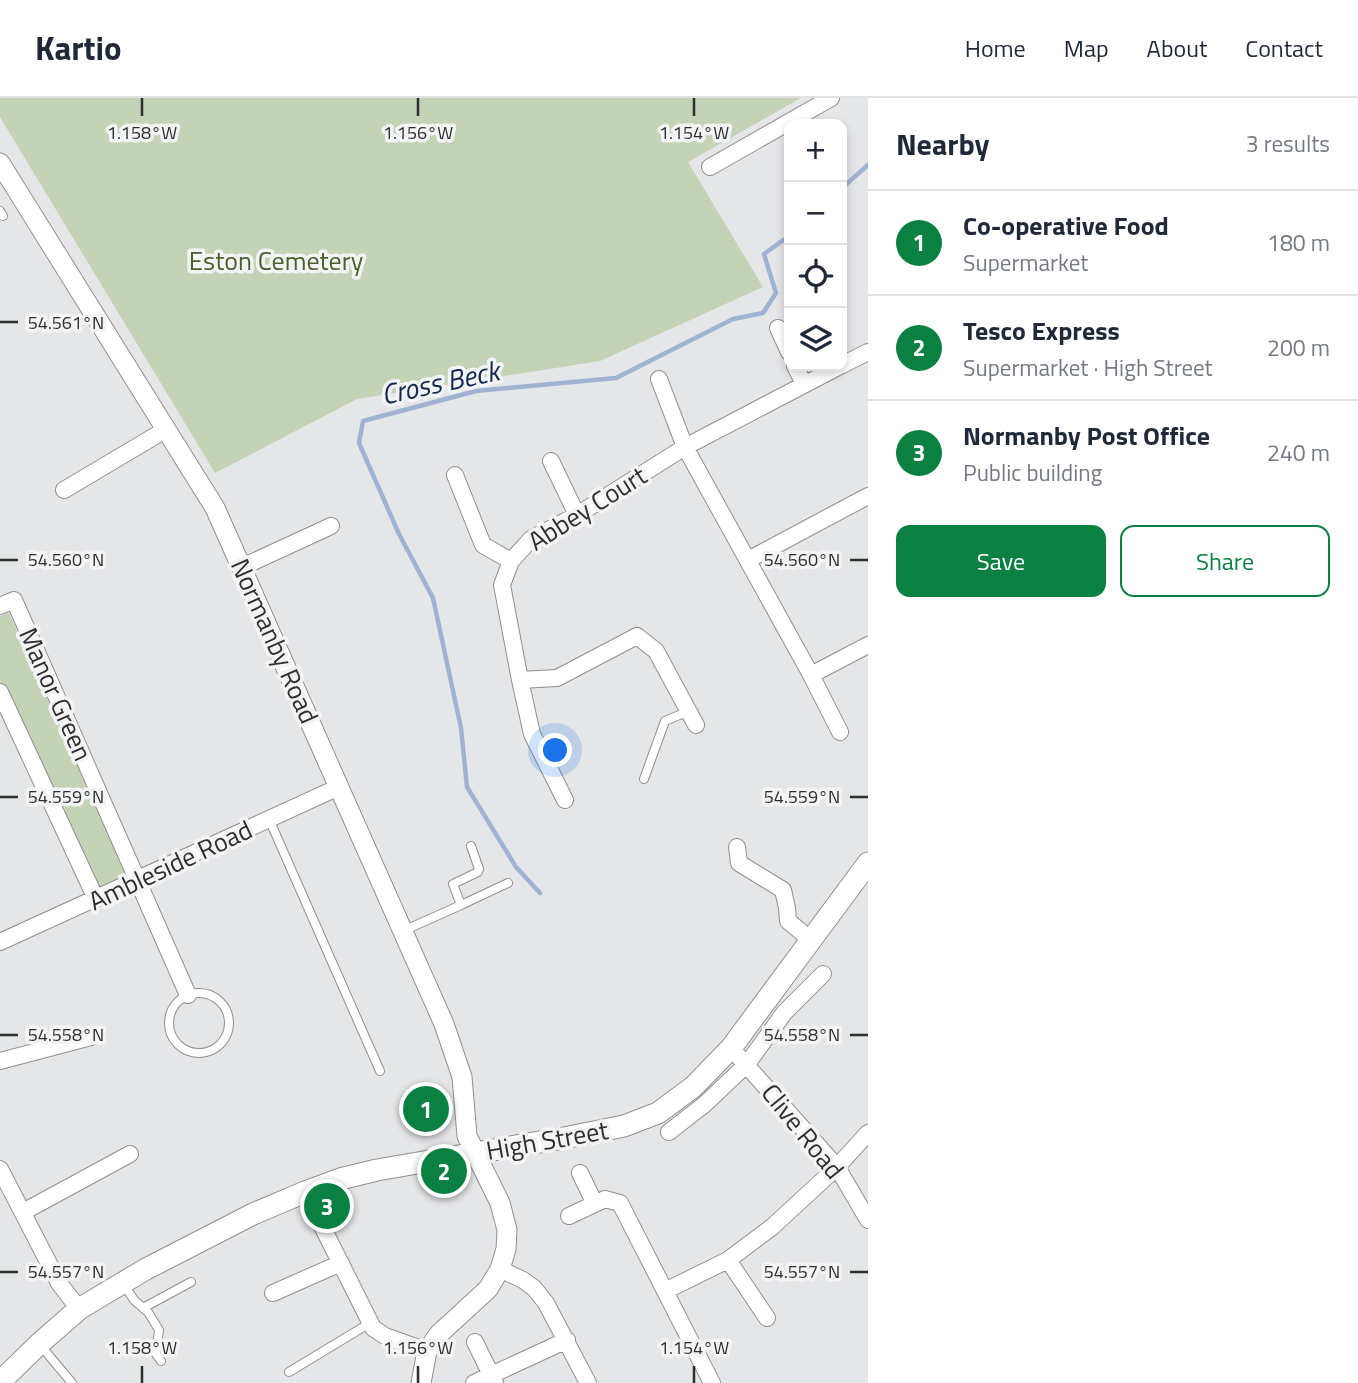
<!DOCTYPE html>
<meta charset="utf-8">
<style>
:root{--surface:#fff;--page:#f2f2f3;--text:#1f2937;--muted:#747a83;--line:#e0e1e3;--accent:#0b8043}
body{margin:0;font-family:"Titillium Web",sans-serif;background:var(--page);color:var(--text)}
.controls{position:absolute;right:21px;top:21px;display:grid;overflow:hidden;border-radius:14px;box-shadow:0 4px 10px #0003}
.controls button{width:63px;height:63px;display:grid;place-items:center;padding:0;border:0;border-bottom:2px solid var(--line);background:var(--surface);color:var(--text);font:35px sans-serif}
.you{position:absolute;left:556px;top:653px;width:24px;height:24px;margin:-18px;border:5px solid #fff;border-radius:50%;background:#1a73e8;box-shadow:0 0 0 10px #1a73e833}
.badge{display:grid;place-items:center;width:46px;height:46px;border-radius:50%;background:var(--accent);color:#fff;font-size:23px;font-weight:700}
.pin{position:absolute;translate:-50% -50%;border:4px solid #fff;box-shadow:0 2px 7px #0006}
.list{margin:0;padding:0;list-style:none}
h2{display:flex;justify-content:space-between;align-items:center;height:91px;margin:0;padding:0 28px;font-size:30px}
h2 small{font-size:23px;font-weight:400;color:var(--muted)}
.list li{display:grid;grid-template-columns:46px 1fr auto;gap:21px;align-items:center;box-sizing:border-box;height:105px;padding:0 28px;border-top:2px solid var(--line)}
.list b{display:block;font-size:26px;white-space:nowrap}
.list p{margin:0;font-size:23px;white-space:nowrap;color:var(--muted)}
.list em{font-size:23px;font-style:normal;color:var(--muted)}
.actions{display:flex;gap:14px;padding:21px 28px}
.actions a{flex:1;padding:16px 0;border:2px solid var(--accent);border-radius:14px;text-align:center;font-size:24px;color:var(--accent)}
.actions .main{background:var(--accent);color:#fff}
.icon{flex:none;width:38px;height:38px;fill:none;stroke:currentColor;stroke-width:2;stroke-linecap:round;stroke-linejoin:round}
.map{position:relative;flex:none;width:868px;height:1285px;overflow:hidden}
header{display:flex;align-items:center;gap:42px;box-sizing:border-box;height:98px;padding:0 35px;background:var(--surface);border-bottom:2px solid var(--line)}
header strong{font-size:33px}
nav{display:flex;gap:38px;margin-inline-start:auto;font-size:24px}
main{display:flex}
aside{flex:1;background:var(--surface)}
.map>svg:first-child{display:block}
.green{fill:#c4d3b5}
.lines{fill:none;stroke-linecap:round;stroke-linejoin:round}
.stream{stroke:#a0b2d4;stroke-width:4.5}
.service-casing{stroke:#8e8f90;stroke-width:10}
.minor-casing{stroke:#8e8f90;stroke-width:18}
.tertiary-casing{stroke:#8e8f90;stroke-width:21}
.secondary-casing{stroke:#8e8f90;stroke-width:23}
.service{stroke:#fff;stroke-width:8}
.minor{stroke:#fff;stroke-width:16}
.tertiary{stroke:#fff;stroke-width:19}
.secondary{stroke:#fff;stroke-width:21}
.ticks{fill:none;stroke:#2e2f2f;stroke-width:2.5}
.labels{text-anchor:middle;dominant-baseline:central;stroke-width:7;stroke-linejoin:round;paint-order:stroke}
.park-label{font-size:26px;fill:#4a612c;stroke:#f3f4f5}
.street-label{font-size:26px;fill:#2e2f2f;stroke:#f3f4f5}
.water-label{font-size:28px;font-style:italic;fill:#122752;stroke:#f3f4f5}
.ticks-label{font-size:18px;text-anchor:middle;fill:#2e2f2f;stroke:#f3f4f5;stroke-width:7;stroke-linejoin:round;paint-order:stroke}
</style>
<header>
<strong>Kartio</strong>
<nav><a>Home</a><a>Map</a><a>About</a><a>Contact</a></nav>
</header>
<main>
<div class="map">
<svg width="868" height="1285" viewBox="0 0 868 1285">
<rect width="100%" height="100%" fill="#e5e6e8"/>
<path class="green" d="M 0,0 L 801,0 L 688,64 L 763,189 L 600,263 L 357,301 L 215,375 L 0,19 Z
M 9,515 L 128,781 L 99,797 L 0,583 L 0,518 Z"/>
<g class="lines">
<path class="stream" d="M 842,90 L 868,67
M 540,795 L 516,769 L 467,689 L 461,630 L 433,500 L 399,436 L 359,345 L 363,323 L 476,293 L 616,280 L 733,221 L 763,215 L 776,195 L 764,156 L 789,138"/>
<defs>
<path id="service" d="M 0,113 L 3,118
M 644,681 L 665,623 L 689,613
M 269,721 L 380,973
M 461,807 L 508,785
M 403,833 L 461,807 L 453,786 L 478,774 L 479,771 L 471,748
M169 925a30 30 0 1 1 60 0a30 30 0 1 1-60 0Z
M 123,1185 L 134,1202 L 148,1214 L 159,1232 L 156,1256 L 161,1263
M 143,1210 L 191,1184
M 41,1248 L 72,1285
M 289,1274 L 370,1225"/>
<path id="minor" d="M 710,69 L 831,0
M 778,230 L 789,254
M 842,267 L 868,254
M 795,268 L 804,286
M 659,281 L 685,349 L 811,577 L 840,634
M 551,363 L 577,417
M 455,377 L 483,447 L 511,463
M 64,392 L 165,332
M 748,462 L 868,398
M 242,469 L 331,428
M 0,508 L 14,502 L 188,897
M 811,577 L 868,547
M 520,582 L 532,636 L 565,702
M 0,594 L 96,801
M 696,627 L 656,553 L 637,538 L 557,580 L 520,582 L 502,487 L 511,463 L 531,441 L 577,417 L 685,349 L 840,268
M 737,749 L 739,765 L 783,792 L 787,810 L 788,823 L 811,842
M 0,844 L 339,689
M 731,950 L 837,1069 L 868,1122
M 0,963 L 91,939
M 669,1034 L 705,1006 L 747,966 L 784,915 L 823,876
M 0,1071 L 59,1185 L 79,1211
M 580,1075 L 595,1106
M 305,1094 L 373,1230 L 385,1238 L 427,1253
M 23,1114 L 130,1056
M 569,1118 L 605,1101 L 620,1105 L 712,1285
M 728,1162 L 767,1220
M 500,1171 L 523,1182 L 534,1190 L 546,1205 L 588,1285
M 665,1193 L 728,1162 L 772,1129 L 837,1069 L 868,1035
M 273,1195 L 341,1165
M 475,1244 L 495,1285
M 474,1285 L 567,1242"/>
<path id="tertiary" d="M 0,65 L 215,410 L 444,926 L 462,979 L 467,1038 L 500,1105 L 507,1132 L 506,1151 L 500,1171 L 488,1191 L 439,1236 L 427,1253 L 421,1285"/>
<path id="secondary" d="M 0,1284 L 39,1246 L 79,1211 L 146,1171 L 253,1116 L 305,1094 L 340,1081 L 377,1072 L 569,1039 L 624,1028 L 658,1015 L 693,989 L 731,950 L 868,765"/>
</defs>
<use href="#service" class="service-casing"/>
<use href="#minor" class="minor-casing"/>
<use href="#tertiary" class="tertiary-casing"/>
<use href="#secondary" class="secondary-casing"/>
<use href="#service" class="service"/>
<use href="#minor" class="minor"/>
<use href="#tertiary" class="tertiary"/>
<use href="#secondary" class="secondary"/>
</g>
<path class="ticks" d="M 142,0 L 142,18M 418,0 L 418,18M 694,0 L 694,18M 0,224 L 18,224M 0,462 L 18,462M 850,462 L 868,462M 0,699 L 18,699M 850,699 L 868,699M 0,937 L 18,937M 850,937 L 868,937M 0,1174 L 18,1174M 850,1174 L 868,1174M 142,1268 L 142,1285M 418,1268 L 418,1285M 694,1268 L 694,1285"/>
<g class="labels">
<g class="park-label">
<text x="276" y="162">Eston Cemetery</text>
</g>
<g class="street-label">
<text transform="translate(587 410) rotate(-32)">Abbey Court</text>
<text transform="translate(275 543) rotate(66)">Normanby Road</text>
<text transform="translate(56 596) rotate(66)">Manor Green</text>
<text transform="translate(170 767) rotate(-25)">Ambleside Road</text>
<text transform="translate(803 1033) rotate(51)">Clive Road</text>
<text transform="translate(547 1042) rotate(-10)">High Street</text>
</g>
<g class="water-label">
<text transform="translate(440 284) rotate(-12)">Cross Beck</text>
</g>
</g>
<g class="ticks-label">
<text x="142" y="41">1.158°W</text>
<text x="418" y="41">1.156°W</text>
<text x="694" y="41">1.154°W</text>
<text x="66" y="231">54.561°N</text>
<text x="66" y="468">54.560°N</text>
<text x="802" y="468">54.560°N</text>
<text x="66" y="705">54.559°N</text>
<text x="802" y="705">54.559°N</text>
<text x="66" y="943">54.558°N</text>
<text x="802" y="943">54.558°N</text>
<text x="66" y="1180">54.557°N</text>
<text x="802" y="1180">54.557°N</text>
<text x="142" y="1256">1.158°W</text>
<text x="418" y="1256">1.156°W</text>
<text x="694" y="1256">1.154°W</text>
</g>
</svg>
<div class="controls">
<button>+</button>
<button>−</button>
<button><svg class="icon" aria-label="locate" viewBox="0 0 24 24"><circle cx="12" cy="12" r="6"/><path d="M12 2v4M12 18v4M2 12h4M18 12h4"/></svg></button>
<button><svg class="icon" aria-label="layers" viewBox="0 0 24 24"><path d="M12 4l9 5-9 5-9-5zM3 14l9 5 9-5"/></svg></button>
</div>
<div class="you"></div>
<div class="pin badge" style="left:426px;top:1011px">1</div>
<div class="pin badge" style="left:444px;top:1073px">2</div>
<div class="pin badge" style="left:327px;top:1108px">3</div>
</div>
<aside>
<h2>Nearby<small>3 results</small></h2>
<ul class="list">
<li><span class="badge">1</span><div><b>Co-operative Food</b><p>Supermarket</p></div><em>180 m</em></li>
<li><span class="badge">2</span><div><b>Tesco Express</b><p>Supermarket · High Street</p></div><em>200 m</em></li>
<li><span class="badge">3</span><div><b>Normanby Post Office</b><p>Public building</p></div><em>240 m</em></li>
</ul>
<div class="actions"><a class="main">Save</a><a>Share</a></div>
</aside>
</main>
